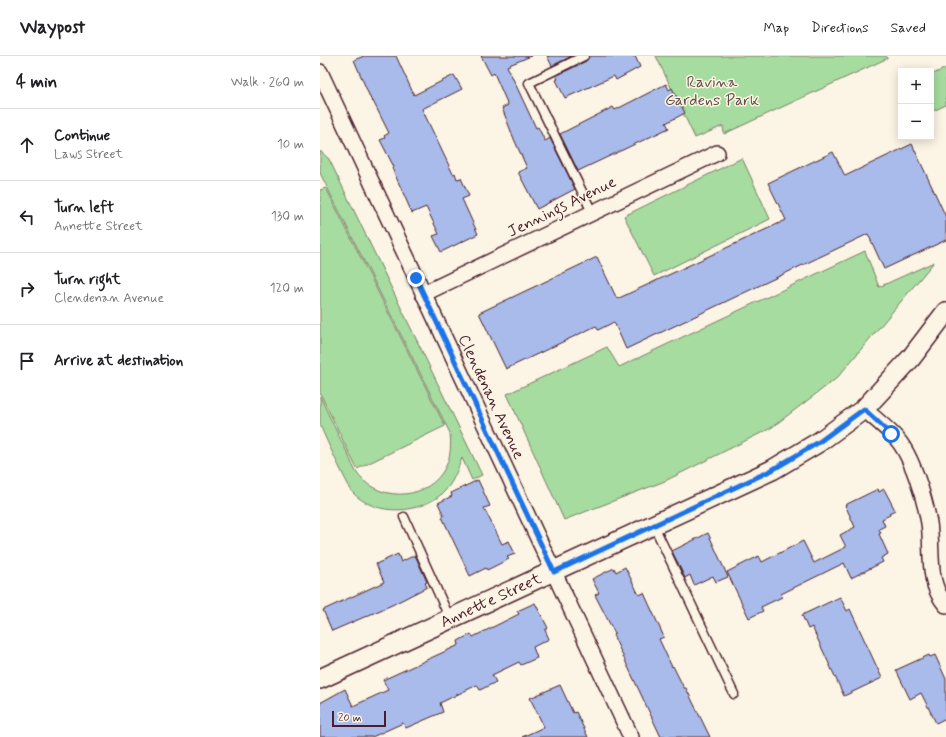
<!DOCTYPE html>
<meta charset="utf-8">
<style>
:root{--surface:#fff;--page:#f6f6f6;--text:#202124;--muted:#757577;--line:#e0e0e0}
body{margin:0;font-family:Mynerve,sans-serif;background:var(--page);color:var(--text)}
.controls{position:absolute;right:12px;top:12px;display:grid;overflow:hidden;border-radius:0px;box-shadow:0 2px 10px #0003}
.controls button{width:36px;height:36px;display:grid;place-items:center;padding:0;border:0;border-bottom:1px solid var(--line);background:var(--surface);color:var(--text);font:20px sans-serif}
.scale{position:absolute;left:12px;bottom:10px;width:54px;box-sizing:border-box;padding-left:4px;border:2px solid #4a1f2b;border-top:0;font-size:11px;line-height:14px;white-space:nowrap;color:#4a1f2b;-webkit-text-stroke:3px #fcf5e5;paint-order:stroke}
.stop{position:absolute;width:12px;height:12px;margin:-9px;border:3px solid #1a73e8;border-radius:50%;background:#fff}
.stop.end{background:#1a73e8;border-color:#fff;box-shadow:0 1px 4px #0008}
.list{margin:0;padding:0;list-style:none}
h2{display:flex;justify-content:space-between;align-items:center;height:52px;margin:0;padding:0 16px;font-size:17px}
h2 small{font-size:13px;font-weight:400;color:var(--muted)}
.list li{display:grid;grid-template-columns:26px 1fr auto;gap:12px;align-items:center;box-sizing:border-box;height:72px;padding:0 16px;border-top:1px solid var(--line)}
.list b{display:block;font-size:15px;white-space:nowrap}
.list p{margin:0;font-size:13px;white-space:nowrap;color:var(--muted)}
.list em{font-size:13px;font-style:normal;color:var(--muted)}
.icon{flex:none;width:22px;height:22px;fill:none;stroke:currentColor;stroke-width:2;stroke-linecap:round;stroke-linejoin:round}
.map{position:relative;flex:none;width:626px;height:681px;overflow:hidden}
header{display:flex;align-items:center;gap:24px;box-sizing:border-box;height:56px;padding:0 20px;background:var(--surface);border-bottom:1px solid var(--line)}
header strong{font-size:19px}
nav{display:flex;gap:22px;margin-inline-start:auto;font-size:14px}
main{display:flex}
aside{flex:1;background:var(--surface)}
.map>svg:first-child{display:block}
.green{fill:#a6dc9f;stroke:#787e65}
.building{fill:#a8bbea;stroke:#4a1f2b}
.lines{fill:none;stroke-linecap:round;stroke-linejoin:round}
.service-casing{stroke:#4a1f2b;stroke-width:11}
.minor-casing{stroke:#4a1f2b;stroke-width:18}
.tertiary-casing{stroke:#4a1f2b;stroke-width:22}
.service{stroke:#fcf5e5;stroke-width:8}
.minor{stroke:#fcf5e5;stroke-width:15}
.tertiary{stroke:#fcf5e5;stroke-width:19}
.route{stroke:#1a73e8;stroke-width:5}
.labels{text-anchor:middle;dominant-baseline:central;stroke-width:3;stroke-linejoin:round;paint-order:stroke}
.park-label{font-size:16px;fill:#614e48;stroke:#fcf5e5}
.street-label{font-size:16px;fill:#4a1f2b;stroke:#fcf5e5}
</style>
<header>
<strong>Waypost</strong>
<nav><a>Map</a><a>Directions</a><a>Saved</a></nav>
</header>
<main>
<aside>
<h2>4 min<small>Walk · 260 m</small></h2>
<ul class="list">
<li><svg class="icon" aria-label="ahead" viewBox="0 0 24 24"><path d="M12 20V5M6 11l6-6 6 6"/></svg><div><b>Continue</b><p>Laws Street</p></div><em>10 m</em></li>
<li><svg class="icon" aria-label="left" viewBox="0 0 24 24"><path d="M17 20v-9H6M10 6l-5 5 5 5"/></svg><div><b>Turn left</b><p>Annette Street</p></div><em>130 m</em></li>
<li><svg class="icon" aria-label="right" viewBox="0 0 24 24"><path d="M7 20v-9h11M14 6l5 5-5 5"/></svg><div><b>Turn right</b><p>Clendenan Avenue</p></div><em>120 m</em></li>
<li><svg class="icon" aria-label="arrive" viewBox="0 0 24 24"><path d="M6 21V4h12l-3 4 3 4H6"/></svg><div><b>Arrive at destination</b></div></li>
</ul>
</aside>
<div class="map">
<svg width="626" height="681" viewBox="0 0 626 681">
<rect width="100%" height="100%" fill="#fcf5e5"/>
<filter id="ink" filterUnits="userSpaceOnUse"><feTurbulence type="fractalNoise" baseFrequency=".025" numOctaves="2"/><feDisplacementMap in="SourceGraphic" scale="8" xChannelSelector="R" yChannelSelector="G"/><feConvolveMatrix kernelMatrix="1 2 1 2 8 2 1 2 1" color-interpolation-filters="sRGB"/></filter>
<g filter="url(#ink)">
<path class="green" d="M 336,0 L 566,0 L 568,2 L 404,78 L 403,70 L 375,82 Z
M 626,12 L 626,49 L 611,56 L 611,19 Z
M 0,95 L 9,103 L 162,419 L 152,424 L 142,402 C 137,415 133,427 123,437 C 99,458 57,461 33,437 C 30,434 1,374 0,368 C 0,360 0,349 0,340 C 9,360 18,379 28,398 C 31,405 34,414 39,420 C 62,447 110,444 126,410 C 131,399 131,389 130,377 L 0,117 Z
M 422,102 L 450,163 L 334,220 L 304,160 Z
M 6,132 L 125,370 L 37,413 L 0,337 L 0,134 Z
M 545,195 L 559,231 L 614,206 L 517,322 L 451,372 L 345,425 L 244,464 L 187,338 L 287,291 L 299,311 Z"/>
<path class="building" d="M 44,0 L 76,0 L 94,39 L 134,19 L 142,33 L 102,53 L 133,118 L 135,117 L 137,123 L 141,122 L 149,140 L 142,143 L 158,178 L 121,196 L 113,180 L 119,178 L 106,151 L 92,157 L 72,112 L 74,111 L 60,84 L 65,82 L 64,80 L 69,77 L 53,45 L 52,46 L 34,4 Z
M 161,0 L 211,0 L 187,10 L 216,72 L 218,71 L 225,85 L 230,82 L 255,133 L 217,153 L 198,116 L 207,112 L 194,83 L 182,52 L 188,49 L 174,17 L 171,19 Z
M 227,0 L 252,0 L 232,10 Z
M 269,0 L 315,0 L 320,11 L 296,24 L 294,20 L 245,42 L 236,24 L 238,23 L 236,20 L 266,5 Z
M 346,28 L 349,34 L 352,32 L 365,57 L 346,67 L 349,72 L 258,115 L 240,78 L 293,51 L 295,54 Z
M 592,88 L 626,161 L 626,184 L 564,213 L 548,178 L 306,293 L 294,266 L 278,274 L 276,270 L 186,313 L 159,257 L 277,201 L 297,243 L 466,164 L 448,127 L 513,96 L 525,120 Z
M 158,424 L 170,450 L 164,452 L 182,488 L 189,485 L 195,498 L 187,501 L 189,503 L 167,514 L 166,512 L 150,520 L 122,461 L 124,460 L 118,447 L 132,440 L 131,437 Z
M 558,433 L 559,436 L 564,433 L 575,454 L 569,457 L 570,459 L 562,463 L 565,470 L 559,473 L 561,477 L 559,478 L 568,498 L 561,502 L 563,506 L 531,522 L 524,507 L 461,538 L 462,541 L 441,551 L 443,555 L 429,562 L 407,516 L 439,500 L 442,506 L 483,485 L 494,507 L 526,491 L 520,479 L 535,471 L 525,449 Z
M 388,477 L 408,521 L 396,526 L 393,520 L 374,529 L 370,519 L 365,522 L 352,495 Z
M 78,498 L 81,506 L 95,499 L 107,526 L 105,527 L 107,531 L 72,549 L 12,575 L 3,554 L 64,526 L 56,508 Z
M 305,511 L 319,539 L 324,537 L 344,581 L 339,583 L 352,611 L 353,610 L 364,632 L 366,632 L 390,681 L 341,681 L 293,579 L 295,578 L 275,539 L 279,537 L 272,523 L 294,512 L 296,516 Z
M 520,541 L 527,555 L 530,553 L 562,622 L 524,640 L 492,571 L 488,573 L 482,559 Z
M 215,547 L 228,572 L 225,574 L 229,583 L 213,591 L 217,602 L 201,609 L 199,606 L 172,619 L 176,626 L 160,634 L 157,629 L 120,647 L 123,656 L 86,672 L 83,667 L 52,681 L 0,681 L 0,647 L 25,633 L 33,650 L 68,634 L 63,624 L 139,589 L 138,585 L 151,578 L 153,581 L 199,558 L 197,555 Z
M 609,599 L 610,601 L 615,599 L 626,623 L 626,662 L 616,667 L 601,637 L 590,643 L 576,614 Z
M 240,629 L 253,657 L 256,656 L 268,681 L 202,681 L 224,671 L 210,642 Z"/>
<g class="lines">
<defs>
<path id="service" d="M 264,0 L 209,27 L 272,156
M 84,461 L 130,563
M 334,470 L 414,638"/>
<path id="minor" d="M 0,16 L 311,681
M 103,238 L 397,97
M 544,353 C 554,362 566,371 576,382 C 592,399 605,444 609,467 C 613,495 606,526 626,549"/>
<g id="tertiary">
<path id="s1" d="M 0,623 L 452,414 L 499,386 L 544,353 L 591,302 L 626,256"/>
</g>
</defs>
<use href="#service" class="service-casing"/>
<use href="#minor" class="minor-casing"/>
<use href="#tertiary" class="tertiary-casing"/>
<use href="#service" class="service"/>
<use href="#minor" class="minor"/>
<use href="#tertiary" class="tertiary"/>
</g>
</g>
<g class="lines" filter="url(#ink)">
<path class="route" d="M 96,222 L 234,516 L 452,414 L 499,386 L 544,353 L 571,378"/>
</g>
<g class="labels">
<g class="park-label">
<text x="392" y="26">Ravina<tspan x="392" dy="18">Gardens Park</tspan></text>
</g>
<g class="street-label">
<text transform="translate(242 151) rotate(-26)">Jennings Avenue</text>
<text transform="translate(171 341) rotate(65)">Clendenan Avenue</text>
<text stroke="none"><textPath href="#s1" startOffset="188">Annette Street</textPath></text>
</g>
</g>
</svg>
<div class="controls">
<button>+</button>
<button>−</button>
</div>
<div class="scale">20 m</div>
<div class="stop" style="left:571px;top:378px"></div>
<div class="stop end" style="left:96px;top:222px"></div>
</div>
</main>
